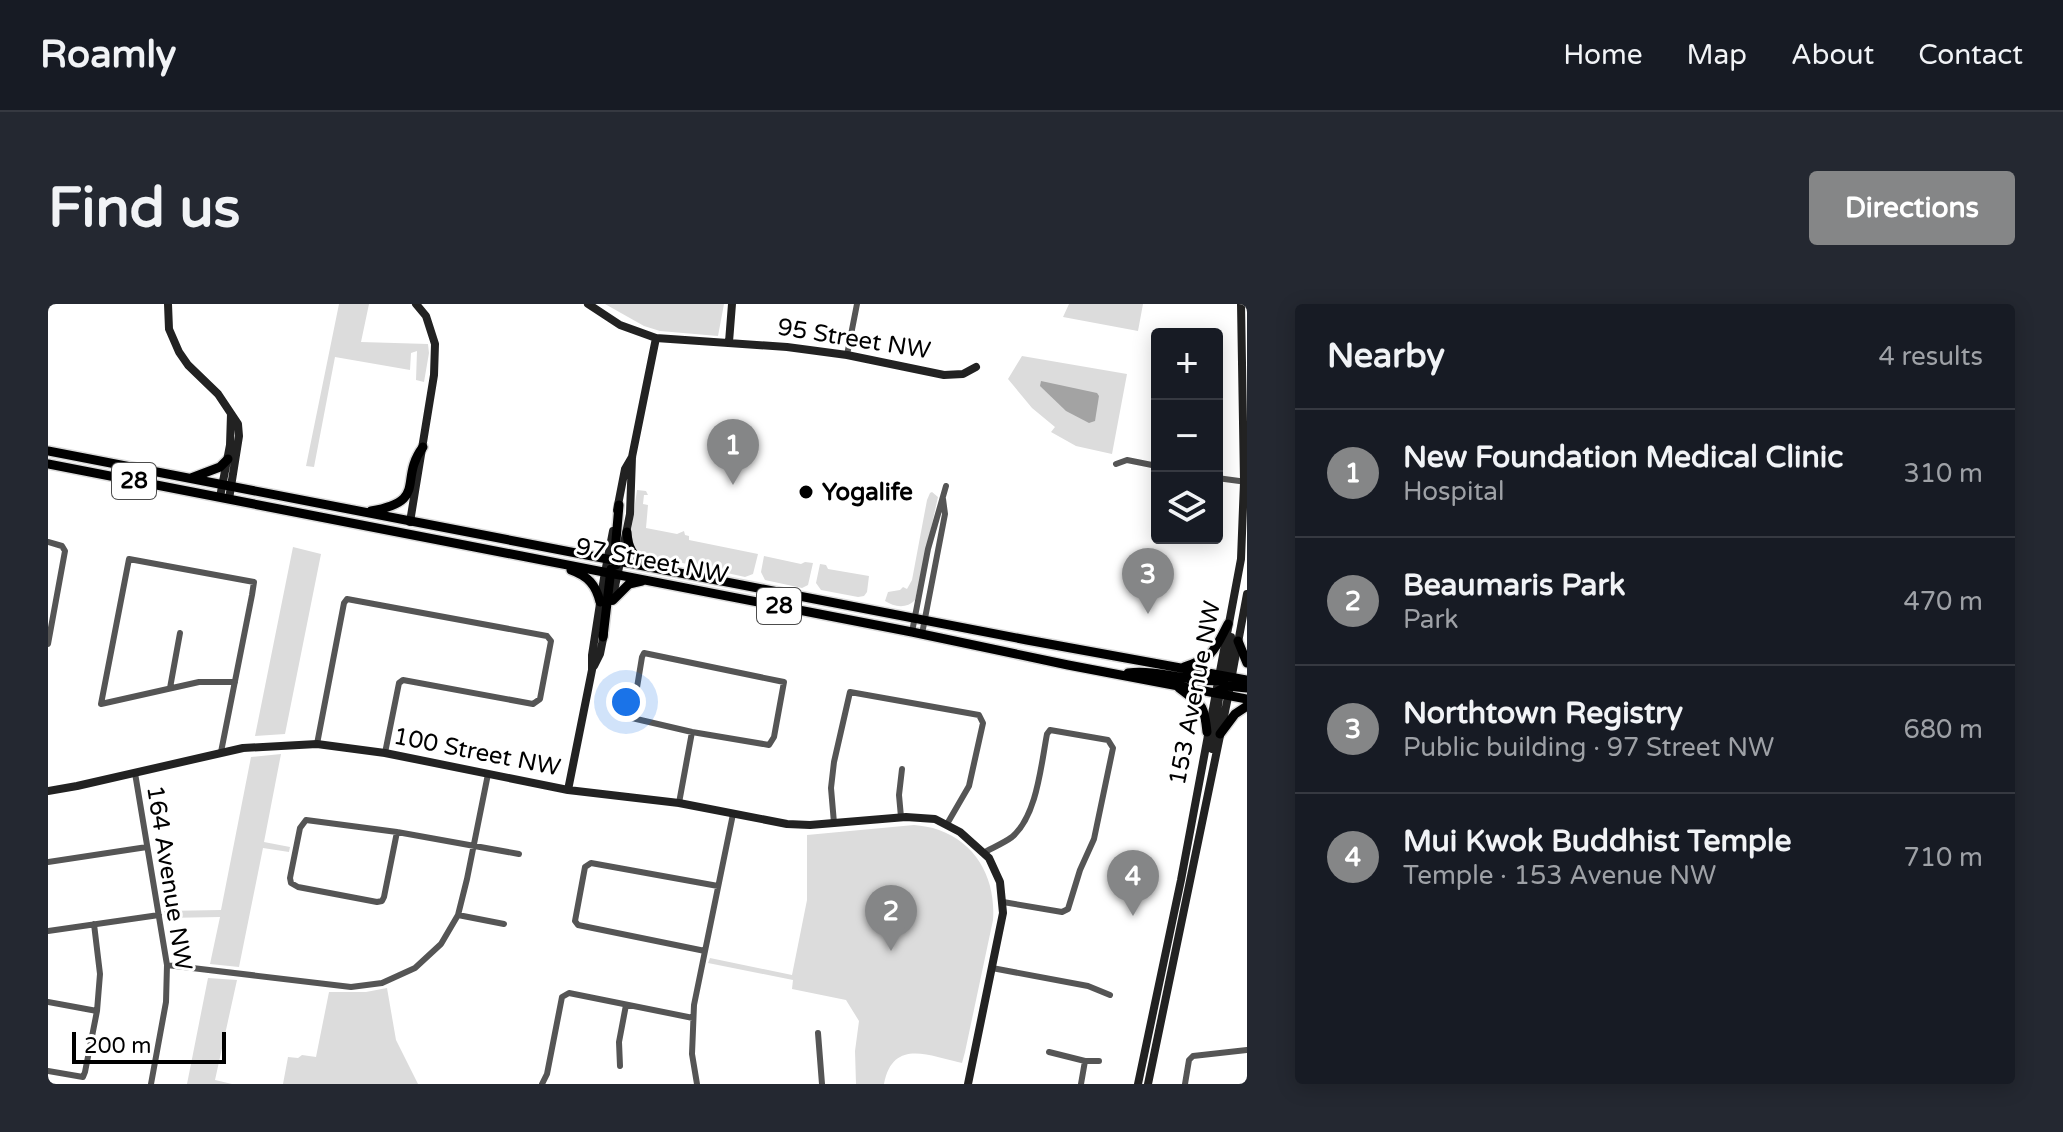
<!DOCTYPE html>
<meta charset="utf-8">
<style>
:root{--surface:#171b24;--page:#242831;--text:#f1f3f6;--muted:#9ea1a6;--line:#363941;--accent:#858687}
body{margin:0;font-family:"Varela Round",sans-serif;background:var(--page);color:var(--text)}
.controls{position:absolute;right:24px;top:24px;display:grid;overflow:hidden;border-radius:8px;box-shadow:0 4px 20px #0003}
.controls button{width:72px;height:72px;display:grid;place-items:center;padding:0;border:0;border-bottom:2px solid var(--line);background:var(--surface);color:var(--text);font:40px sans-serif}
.scale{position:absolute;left:24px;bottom:20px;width:154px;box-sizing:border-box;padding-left:8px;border:4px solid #000;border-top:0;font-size:22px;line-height:28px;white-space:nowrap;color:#000;-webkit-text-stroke:6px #fff;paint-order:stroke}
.you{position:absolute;left:578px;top:398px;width:28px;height:28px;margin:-20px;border:6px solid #fff;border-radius:50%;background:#1a73e8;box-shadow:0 0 0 12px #1a73e833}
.badge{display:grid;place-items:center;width:52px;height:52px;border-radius:50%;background:var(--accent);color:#fff;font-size:26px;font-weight:700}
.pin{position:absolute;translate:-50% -66px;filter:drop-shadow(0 2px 4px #0008)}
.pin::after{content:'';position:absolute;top:42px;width:28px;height:24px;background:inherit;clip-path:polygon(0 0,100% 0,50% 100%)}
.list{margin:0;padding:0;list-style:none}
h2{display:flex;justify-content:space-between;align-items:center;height:104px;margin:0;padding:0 32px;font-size:34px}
h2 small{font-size:26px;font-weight:400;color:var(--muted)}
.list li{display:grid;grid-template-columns:52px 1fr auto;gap:24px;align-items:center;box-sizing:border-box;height:128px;padding:0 32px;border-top:2px solid var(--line)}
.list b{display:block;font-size:30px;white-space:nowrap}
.list p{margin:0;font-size:26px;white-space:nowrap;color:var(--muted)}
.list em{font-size:26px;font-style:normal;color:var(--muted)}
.icon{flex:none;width:44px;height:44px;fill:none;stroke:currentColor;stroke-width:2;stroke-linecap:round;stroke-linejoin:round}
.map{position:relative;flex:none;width:1199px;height:780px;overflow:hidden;border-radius:8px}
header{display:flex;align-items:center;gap:48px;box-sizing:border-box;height:112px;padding:0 40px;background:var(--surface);border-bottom:2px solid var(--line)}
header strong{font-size:38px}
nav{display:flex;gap:44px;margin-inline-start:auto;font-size:28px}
.intro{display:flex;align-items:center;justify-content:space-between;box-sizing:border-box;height:192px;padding:0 48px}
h1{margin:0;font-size:56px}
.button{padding:20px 36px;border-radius:8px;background:var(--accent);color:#fff;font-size:28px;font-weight:700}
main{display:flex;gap:48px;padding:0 48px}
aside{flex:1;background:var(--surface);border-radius:8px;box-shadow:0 4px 20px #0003}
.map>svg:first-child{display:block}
.green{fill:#dcdcdc}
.water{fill:#a3a3a3}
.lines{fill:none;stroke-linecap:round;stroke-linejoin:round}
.primary-casing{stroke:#dbdbdb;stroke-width:12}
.street{stroke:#555;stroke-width:6}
.secondary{stroke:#222;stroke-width:8}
.primary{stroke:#000;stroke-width:9}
.poi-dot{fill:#000;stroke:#fff;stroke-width:3}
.labels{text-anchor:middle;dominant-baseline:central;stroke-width:6;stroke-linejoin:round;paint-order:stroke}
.shield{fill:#fff;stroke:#4c4c4c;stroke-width:2}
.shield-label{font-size:22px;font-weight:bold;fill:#000}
.street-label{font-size:24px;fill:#000;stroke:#fff}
.poi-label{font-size:24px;font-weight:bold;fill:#000;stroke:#fff;text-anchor:start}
</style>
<header>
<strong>Roamly</strong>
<nav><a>Home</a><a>Map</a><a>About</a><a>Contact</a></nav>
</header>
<div class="intro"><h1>Find us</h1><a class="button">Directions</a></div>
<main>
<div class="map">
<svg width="1199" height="780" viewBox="0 0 1199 780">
<rect width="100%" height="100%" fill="#fff"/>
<path class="green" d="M 291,0 L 321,0 L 313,38 L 380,40 L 381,49 L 376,78 L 368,76 L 369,47 L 363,49 L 362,66 L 287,53 L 266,163 L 258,162 Z
M 557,0 L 676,0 L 670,32 L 612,27 L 596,22 Z
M 1021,0 L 1095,0 L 1090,27 L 1015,13 Z
M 974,52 L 1079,70 L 1064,150 L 1028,142 L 1003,128 L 1007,123 L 984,104 L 960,75 Z
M 589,186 L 598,187 L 600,191 L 596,191 L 595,200 L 600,201 L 598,224 L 629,230 L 636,227 L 637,231 L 641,232 L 641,236 L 710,250 L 705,270 L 697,273 L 590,249 L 582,236 Z
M 884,188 L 890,193 L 867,296 C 859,305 846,303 837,297 L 840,288 L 852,286 L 855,283 L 859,285 L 864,276 L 879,196 L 882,189 Z
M 245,243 L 273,250 L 237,430 L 207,432 Z
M 716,252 L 753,260 L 757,258 L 765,259 L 760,281 L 754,284 L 717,276 L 713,268 Z
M 772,260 L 778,261 L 780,265 L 821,272 L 819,288 L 816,292 L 810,293 L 773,286 L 768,279 Z
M 233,450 L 216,538 L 242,543 L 241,548 L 215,544 L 191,663 L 162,660 L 172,613 L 117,614 L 116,607 L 173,606 L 203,453 Z
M 866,521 C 874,522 883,523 891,526 C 930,540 948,577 945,616 L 917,748 L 914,759 C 881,752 845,734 836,780 L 808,780 L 807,747 L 811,717 L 798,696 L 744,685 L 745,676 L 660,659 L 662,654 L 744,671 L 759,596 L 759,531 Z
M 160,674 L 189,676 L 167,776 L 184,780 L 139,780 Z
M 339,684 L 348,736 L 370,780 L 235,780 L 240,753 L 250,754 L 254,751 L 268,753 L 281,688 L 318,688 Z"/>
<path class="water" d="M 993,77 L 1049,89 L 1051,92 L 1047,117 L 1041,119 L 1018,107 L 992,82 Z"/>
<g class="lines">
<defs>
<path id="primary" d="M 0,147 L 979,336 L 1199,376
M 0,160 L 864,328 L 1020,361 L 1199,395
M 143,174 L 172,163 L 180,155
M 323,207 C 381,197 350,176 375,143
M 579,228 C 580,245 585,251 597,261
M 568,261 L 567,248 L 571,201
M 523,266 C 540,272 548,281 552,298
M 565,296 L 581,280 L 594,277
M 555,333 L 563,265
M 1190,337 L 1199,359
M 1136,363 C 1166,353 1166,347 1180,320
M 1080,369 C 1112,365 1144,380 1176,376
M 1131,384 C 1153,401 1156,398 1159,428
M 1167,389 L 1179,382 L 1199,384
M 1172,430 L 1187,410 L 1199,402"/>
</defs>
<use href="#primary" class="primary-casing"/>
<path class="street" d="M 799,51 L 809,0
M 1068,160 L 1079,156 L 1109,162
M 1169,174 L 1199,178
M 0,238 L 14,242 L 17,247 L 0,340
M 864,328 L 880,245 L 898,182
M 874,330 L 897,210 L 895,195
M 596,349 L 736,378 L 726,433 L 721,441 L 644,428 L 584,414 L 594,353 Z
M 122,384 L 132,329
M 269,440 L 296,299 L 299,295 L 499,332 L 503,337 L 492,395 L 485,400 L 355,376 L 351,379 L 337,449
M 173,448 C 183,396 194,343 204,291 L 206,278 L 81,255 L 53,400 L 151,378 L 187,378
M 87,469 L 119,661 L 118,698 L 103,780
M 631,499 L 644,428
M 853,513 L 851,491 L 854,465
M 786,519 L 783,484 L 786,458 L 802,388 L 931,411 L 935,419 L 921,482 L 899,520
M 349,528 L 336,593 L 334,597 L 329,598 L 250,583 L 243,579 L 242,574 L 252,524 L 258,516 L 349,528 L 471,550
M 935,549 C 944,544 956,539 964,533 C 989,512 993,461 999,430 L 1002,426 L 1060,436 L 1065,444 L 1046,535 L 1032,566 L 1020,605 L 1014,608 L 955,598
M 0,558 L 99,543
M 410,611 L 456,620
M 0,627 L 111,611
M 657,647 L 530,621 L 527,617 L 537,563 L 543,559 L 670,582
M 119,661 L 303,683 L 334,679 L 367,664 L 393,640 L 410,611 L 419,575 L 440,470
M 944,664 L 1040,682 L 1062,691
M 0,698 L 49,707
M 770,729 L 774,780
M 1001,748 L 1037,757 L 1033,780
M 1037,757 L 1051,757
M 572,762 L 571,738 L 578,701
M 0,767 L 35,773 L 37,768 L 49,707 L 52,670 L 46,620
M 494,780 L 499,770 L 514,693 L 521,689 L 645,714
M 649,780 L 644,750 L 646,701 L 685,510
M 1137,780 L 1141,756 L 1145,752 L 1199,746"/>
<path class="secondary" d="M 120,0 L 121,25 L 131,48 L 140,61 L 170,90 L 190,120 L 191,132 L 181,195
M 540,0 L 572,21 L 608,34 L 739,43 L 799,51 L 896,71 L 915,70 L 928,63
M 681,38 L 684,0
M 172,193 L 182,141 L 183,110
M 569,206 L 577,165 L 584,153
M 362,218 L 386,71 L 387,40 L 378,12 L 368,0
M 564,297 L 582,210 L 584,153 L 608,34
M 546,362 L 552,350 L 556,330
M 1178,375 L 1183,333
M 1164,445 L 1172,387
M 520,486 L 544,366 L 544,351 L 556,274 L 565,227
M 0,487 L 29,482 L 195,444 L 269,440 L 337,449 L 520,486 L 631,499 L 739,520 L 762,521 L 858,513 L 887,515 L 912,528 L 941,554 L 952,578 L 955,609 L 920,780
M 1090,780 L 1133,576 L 1193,255 L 1196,178 L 1193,0
M 1100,780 L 1179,398 L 1199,290"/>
<use href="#primary" class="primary"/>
</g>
<circle class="poi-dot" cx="758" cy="188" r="8"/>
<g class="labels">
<g class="shield">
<rect x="64" y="159" width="44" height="36" rx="6"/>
<rect x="709" y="284" width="44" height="36" rx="6"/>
</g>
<g class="shield-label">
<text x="86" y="177">28</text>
<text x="731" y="302">28</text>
</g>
<g class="street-label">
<text transform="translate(806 35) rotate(9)">95 Street NW</text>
<text transform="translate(604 257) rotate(11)">97 Street NW</text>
<text transform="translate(1147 389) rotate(-79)">153 Avenue NW</text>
<text transform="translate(429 448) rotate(11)">100 Street NW</text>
<text transform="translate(121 574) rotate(81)">164 Avenue NW</text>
</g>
<g class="poi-label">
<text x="774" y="188">Yogalife</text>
</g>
</g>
</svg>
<div class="controls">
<button>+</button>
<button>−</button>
<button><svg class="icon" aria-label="layers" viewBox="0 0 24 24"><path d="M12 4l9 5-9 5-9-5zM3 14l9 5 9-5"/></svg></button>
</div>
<div class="scale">200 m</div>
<div class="you"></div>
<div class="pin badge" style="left:685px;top:181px">1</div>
<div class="pin badge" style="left:843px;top:647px">2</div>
<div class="pin badge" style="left:1100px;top:310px">3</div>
<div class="pin badge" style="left:1085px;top:612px">4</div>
</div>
<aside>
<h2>Nearby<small>4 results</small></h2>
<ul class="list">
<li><span class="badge">1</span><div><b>New Foundation Medical Clinic</b><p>Hospital</p></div><em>310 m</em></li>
<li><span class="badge">2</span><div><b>Beaumaris Park</b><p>Park</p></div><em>470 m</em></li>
<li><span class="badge">3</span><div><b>Northtown Registry</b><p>Public building · 97 Street NW</p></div><em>680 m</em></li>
<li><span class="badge">4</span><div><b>Mui Kwok Buddhist Temple</b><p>Temple · 153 Avenue NW</p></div><em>710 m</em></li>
</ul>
</aside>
</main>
